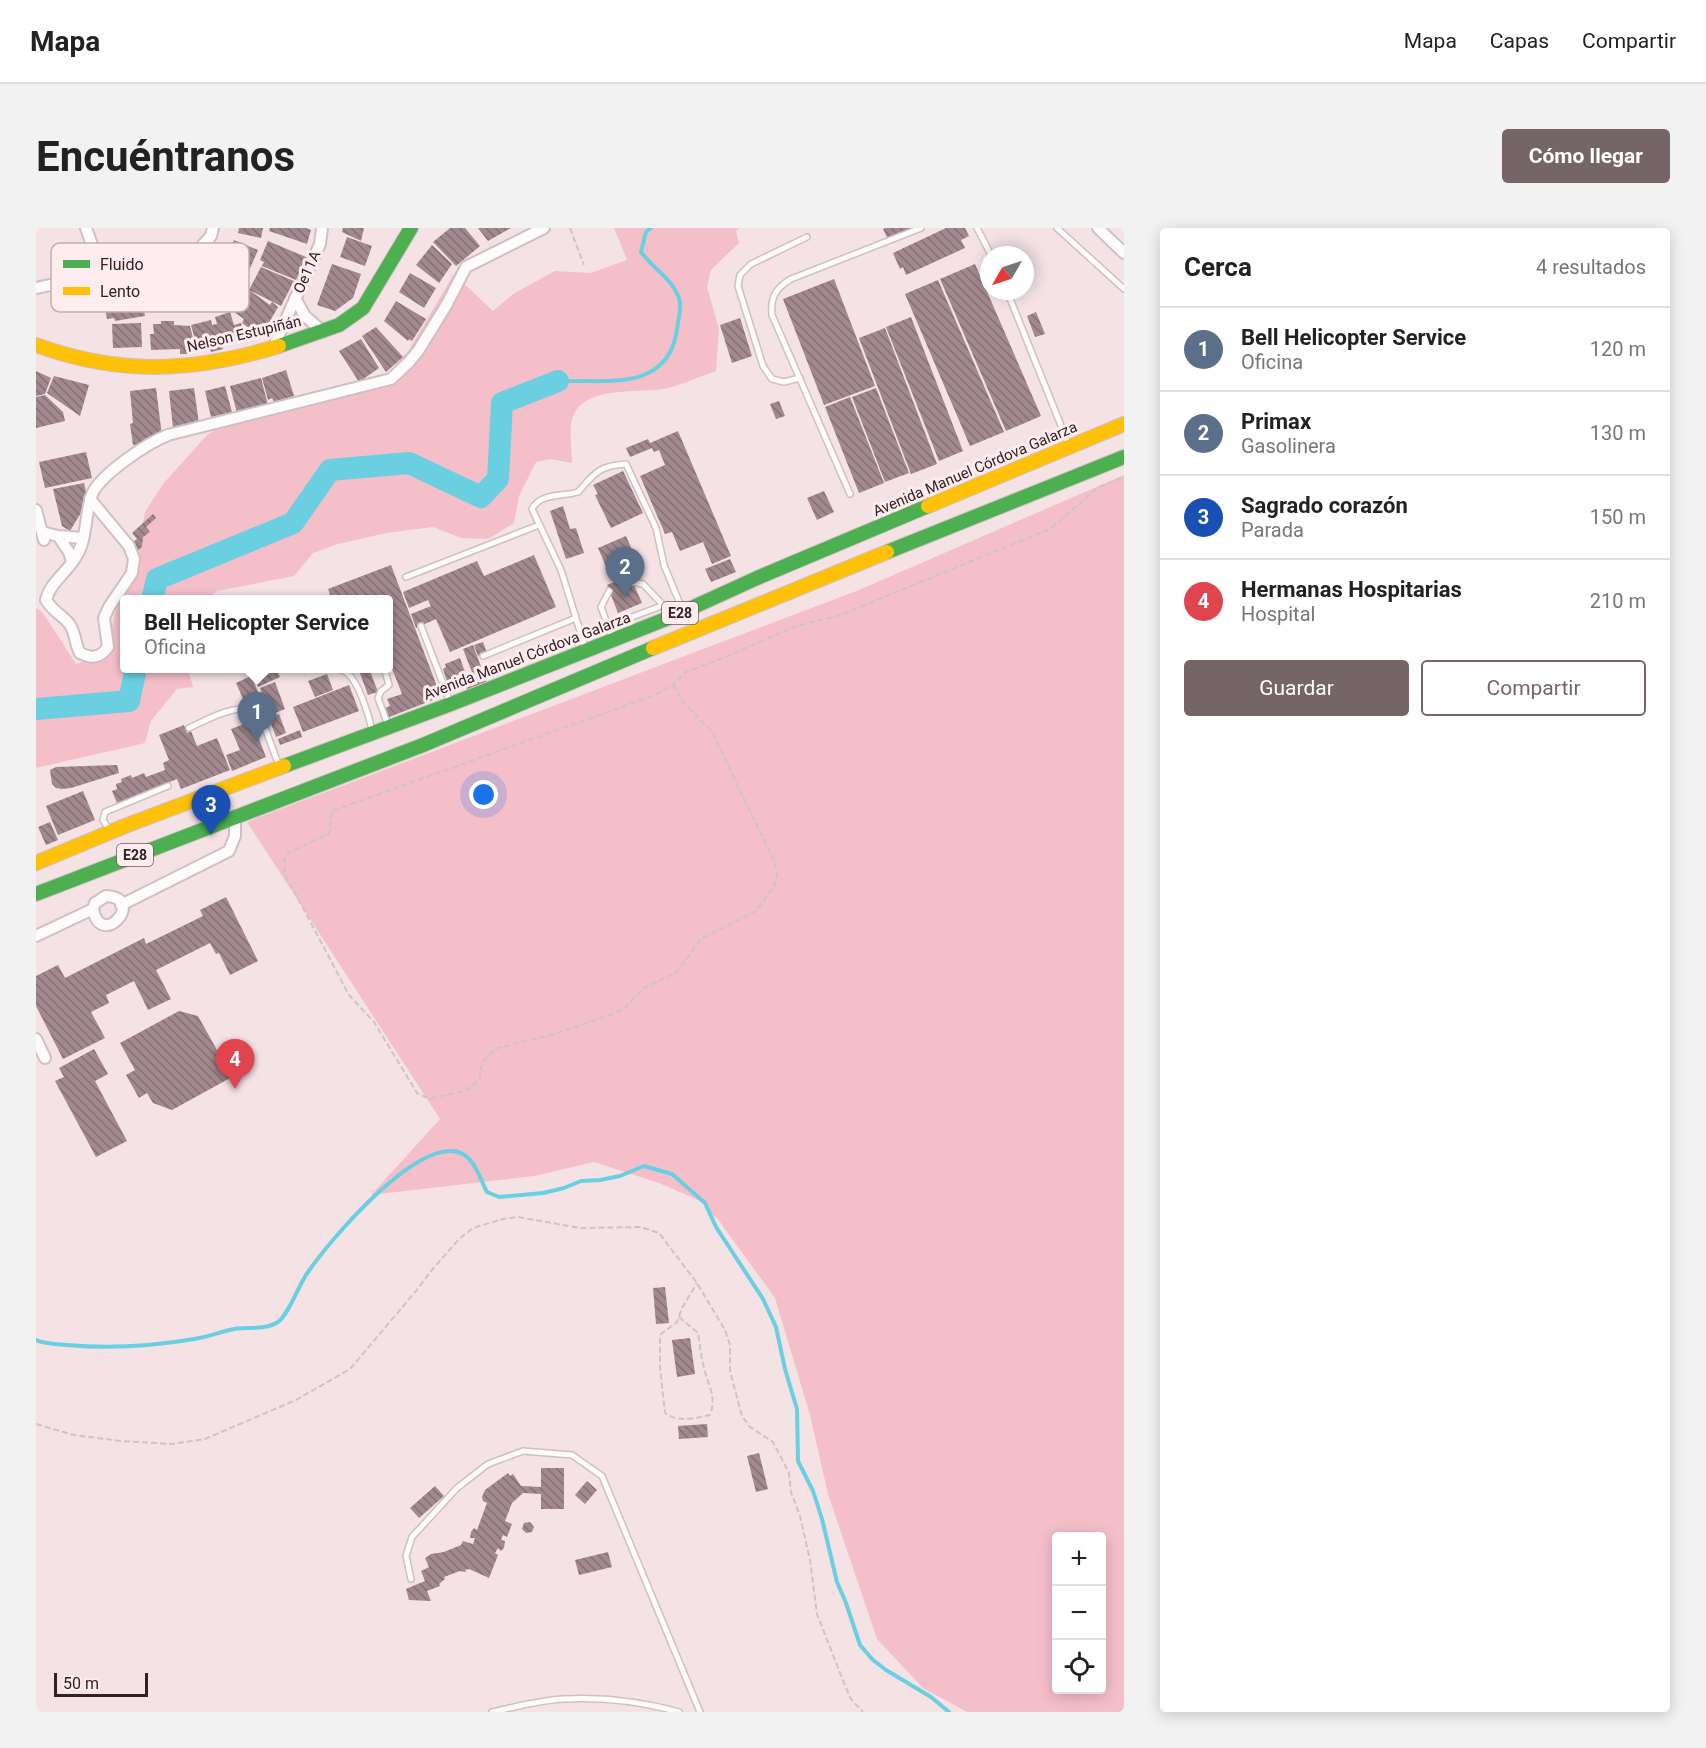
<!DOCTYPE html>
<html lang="es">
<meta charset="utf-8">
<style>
:root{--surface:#fff;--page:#f2f2f2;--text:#222;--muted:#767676;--line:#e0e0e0;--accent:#756567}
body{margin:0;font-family:Roboto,sans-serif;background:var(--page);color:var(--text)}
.controls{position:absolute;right:18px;bottom:18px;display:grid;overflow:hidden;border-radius:6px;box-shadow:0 3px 15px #0003}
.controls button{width:54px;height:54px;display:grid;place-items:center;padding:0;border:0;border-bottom:2px solid var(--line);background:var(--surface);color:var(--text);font:30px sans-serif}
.compass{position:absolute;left:944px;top:18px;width:54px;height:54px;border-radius:50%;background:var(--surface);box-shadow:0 3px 15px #0003;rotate:231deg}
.scale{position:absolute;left:18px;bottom:15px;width:94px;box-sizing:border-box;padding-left:6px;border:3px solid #302123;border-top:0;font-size:16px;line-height:21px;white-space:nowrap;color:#302123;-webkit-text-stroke:4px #feecef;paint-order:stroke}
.you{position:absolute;left:448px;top:567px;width:21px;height:21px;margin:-15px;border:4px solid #fff;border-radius:50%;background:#1a73e8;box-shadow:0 0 0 9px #1a73e833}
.badge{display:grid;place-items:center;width:39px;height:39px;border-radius:50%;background:var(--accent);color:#fff;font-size:20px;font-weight:700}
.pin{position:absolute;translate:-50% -50px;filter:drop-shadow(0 2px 3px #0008)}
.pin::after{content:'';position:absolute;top:32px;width:21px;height:18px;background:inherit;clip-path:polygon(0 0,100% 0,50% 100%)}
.popup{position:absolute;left:84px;top:367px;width:273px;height:78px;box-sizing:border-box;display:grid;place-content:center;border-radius:6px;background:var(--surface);filter:drop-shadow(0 2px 4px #0005);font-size:20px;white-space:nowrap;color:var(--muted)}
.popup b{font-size:22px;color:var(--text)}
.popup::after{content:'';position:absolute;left:50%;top:100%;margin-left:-12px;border:12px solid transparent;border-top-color:var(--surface)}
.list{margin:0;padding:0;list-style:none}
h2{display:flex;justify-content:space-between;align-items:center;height:78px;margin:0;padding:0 24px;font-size:26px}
h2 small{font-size:20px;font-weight:400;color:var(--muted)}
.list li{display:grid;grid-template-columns:39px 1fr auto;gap:18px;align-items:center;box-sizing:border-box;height:84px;padding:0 24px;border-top:2px solid var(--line)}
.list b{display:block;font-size:22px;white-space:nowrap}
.list p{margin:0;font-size:20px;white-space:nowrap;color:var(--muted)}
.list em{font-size:20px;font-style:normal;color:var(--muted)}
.actions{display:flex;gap:12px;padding:18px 24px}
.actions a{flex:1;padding:14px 0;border:2px solid var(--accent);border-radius:6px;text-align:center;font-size:21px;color:var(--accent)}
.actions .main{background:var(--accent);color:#fff}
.icon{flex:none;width:33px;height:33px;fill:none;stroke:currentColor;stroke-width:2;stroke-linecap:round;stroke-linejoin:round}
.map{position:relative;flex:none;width:1088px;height:1484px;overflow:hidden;border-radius:6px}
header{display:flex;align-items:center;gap:36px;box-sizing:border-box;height:84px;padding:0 30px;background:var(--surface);border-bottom:2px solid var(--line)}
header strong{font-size:28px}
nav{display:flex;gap:33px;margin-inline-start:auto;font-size:21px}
.intro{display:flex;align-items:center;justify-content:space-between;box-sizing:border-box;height:144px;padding:0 36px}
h1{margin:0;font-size:42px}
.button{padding:15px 27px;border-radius:6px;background:var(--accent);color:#fff;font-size:21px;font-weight:700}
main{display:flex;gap:36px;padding:0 36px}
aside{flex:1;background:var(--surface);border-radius:6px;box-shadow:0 3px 15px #0003}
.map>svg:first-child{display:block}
.grass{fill:#f5bfca;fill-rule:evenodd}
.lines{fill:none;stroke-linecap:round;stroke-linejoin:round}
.stream{stroke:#6bcfe2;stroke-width:4}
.river{stroke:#6bcfe2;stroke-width:22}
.building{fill:url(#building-back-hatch)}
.lane-casing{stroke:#cfc0c3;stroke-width:8}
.street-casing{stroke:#cfc0c3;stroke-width:14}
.fast-casing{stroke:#cfc0c3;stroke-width:16}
.slow-casing{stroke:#cfc0c3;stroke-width:16}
.path{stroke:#cbc5c6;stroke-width:2;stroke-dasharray:6 3;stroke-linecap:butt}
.lane{stroke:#fdfbfb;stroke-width:5}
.street{stroke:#fdfbfb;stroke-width:10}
.fast{stroke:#4caf50;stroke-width:14}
.slow{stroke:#ffc107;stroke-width:14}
.labels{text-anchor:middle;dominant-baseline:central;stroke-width:6;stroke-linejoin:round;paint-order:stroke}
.shield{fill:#feecef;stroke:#6e5e60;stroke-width:1.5}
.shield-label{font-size:14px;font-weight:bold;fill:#302123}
.street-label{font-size:15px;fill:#302123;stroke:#feecef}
.key{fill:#feecef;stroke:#c0afb2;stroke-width:1.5}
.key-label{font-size:16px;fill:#302123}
</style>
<header>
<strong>Mapa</strong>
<nav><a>Mapa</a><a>Capas</a><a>Compartir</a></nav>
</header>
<div class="intro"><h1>Encuéntranos</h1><a class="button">Cómo llegar</a></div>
<main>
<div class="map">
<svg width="1088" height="1484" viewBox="0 0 1088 1484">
<defs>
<pattern id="building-back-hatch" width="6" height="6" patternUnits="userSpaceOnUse" patternTransform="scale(1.5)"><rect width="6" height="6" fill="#a2898f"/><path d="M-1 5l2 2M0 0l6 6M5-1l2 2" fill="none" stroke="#847074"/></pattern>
</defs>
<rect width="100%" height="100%" fill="#f4e2e5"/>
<path class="grass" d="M 578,0 L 704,0 L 700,3 L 703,15 L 675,42 L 671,59 L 683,101 L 680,143 C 664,148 648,156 632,160 C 606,166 555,157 539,184 C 531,199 536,219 536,235 L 514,231 L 500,234 L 483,268 L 478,295 L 452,311 L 425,310 L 397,299 L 350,305 L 302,316 L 277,325 L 258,348 L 181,363 L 171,371 L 89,372 L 89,440 L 152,441 L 157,459 L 141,461 L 115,493 L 109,515 L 0,540 L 0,380 L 7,385 L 40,436 L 57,430 L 74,410 L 78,388 L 103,319 L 109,284 L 127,256 L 171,207 L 185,199 L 268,179 L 342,156 L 373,122 L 418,46 L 457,83 L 477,66 L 519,43 L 555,45 L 591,32 Z
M 1088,247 L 1088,1484 L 931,1484 L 887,1460 L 841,1411 L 792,1266 L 774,1187 L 739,1070 L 681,990 L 675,986 L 669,975 L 623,955 L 558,934 L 498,948 L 335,967 L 404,891 L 211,594 L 823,362 ZM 1020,1308 L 1066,1308 L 1066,1462 L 1020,1462 Z"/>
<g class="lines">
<path class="stream" d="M 522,153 C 570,152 633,164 641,101 C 642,93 645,82 644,74 C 639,52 617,41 605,24 L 610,4 L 615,0
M 0,1112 C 9,1116 21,1116 31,1117 C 73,1121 117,1118 158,1111 C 171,1109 184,1104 198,1101 C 211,1099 230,1102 242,1094 C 253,1086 263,1056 272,1044 C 294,1012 385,904 427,926 C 440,934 444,951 451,964 L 463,969 L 507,965 L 528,960 L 545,953 L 564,952 L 584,948 L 608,938 L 636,946 L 669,975 L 680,999 L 727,1071 L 740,1099 L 749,1141 L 761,1181 L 762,1233 L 777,1263 L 786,1291 L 801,1354 L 810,1375 L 824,1417 L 837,1432 L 850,1442 L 895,1469 L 913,1484"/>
<path class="river" d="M 116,372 L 121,351 L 257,295 L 294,242 L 373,235 L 445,269 L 462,251 L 466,175 L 522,153
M 0,481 L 93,473 L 100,440"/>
</g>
<path class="building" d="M 203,0 L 227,0 L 225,10 L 202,5 Z
M 234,0 L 270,0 L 275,2 L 271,16 L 233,3 Z
M 307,0 L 328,0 L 325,13 L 306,4 Z
M 414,0 L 429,0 L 444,18 L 420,38 L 397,14 Z
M 442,0 L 475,0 L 452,13 Z
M 849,0 L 876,0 L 852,11 L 847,1 Z
M 910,0 L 929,0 L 933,8 L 925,12 L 929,20 L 870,47 L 867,39 L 864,41 L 857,25 Z
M 311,9 L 336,18 L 329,38 L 304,29 Z
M 198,12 L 222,22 L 209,52 L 195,46 L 199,36 L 189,32 Z
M 232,13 L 270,29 L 260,52 L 226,38 L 228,34 L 224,32 Z
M 396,17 L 416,36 L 403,55 L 380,37 Z
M 296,36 L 325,46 L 317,70 L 299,83 L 281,77 Z
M 939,36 L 1005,188 L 970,203 L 904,51 Z
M 159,37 L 171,80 L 154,84 L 152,78 L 147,79 L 139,50 L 150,47 L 148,40 Z
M 225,39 L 258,53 L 245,78 L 213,62 Z
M 175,44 L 176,47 L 184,45 L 185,50 L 189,49 L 193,61 L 189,62 L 191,69 L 181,71 L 179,65 L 172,67 L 167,47 Z
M 374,45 L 400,60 L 388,80 L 363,64 Z
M 798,51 L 839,158 L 788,177 L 747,71 Z
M 135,52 L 140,81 L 126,83 L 126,79 L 113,81 L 109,56 Z
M 902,52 L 968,204 L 934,218 L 869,66 Z
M 104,58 L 109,88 L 79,93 L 78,90 L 71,91 L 69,79 L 76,78 L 74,63 Z
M 213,62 L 234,77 L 236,74 L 242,79 L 230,100 L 228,99 L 223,107 L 206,95 L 208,91 L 198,84 Z
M 360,73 L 390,91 L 376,113 L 373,111 L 372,113 L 348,93 Z
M 194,84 L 198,97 L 205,95 L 209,112 L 186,118 L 187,121 L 175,124 L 173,119 L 162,122 L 155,97 L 175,92 L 176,97 L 181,96 L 179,89 Z
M 1000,84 L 1009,106 L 999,109 L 991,88 Z
M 875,89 L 927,223 L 903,233 L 850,99 Z
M 704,90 L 716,128 L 696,135 L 684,97 Z
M 125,93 L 138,93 L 138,97 L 154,98 L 157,110 L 151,113 L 154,126 L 144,126 L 144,121 L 115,122 L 114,106 L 118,106 L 117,96 L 125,96 Z
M 105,95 L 106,119 L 77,120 L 76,96 Z
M 340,99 L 367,129 L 350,144 L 326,108 Z
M 849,100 L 901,236 L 875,246 L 823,110 Z
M 325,111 L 343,140 L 323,154 L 303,123 Z
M 250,142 L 258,168 L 238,174 L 236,170 L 232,172 L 226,150 Z
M 0,143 L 15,150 L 9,166 L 0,168 Z
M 18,148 L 53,157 L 44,188 L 11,165 Z
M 225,150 L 232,177 L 201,185 L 194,158 Z
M 189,158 L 196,184 L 175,189 L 169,163 Z
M 120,160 L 126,208 L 110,210 L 111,215 L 97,217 L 94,196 L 97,195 L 94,163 Z
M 158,160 L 163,196 L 137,200 L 133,163 Z
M 840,160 L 873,245 L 849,254 L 816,169 Z
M 9,167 L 27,184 L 29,193 L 0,200 L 0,169 Z
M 814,169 L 848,255 L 823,265 L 789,179 Z
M 743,173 L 749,188 L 740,191 L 734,176 Z
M 642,203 L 695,328 L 676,336 L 667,314 L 644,323 L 636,304 L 629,306 L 604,248 L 629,237 L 623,222 L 618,224 L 616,220 L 594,229 L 590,220 L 612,211 L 614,215 Z
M 50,224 L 56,250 L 9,260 L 3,234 Z
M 587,243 L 607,285 L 575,300 L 559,267 L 562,266 L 557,257 Z
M 48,255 L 52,273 L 34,303 L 26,298 L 17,261 Z
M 788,263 L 798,284 L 781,292 L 771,270 Z
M 527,278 L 534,301 L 540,300 L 548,325 L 530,331 L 514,283 Z
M 117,286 L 120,290 L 110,299 L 114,304 L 107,309 L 106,319 L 101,323 L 94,316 L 101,311 L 96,305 Z
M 590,308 L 600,331 L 572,343 L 562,320 Z
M 498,327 L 520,379 L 414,424 L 400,391 L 380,400 L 375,386 L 395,378 L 392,372 L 373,380 L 367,364 L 441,333 L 448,348 Z
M 694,331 L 700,344 L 675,354 L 669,341 Z
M 355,337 L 405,469 L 353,489 L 349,480 L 354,478 L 351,471 L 366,466 L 353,433 L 353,372 L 296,372 L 292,361 Z
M 594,348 L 606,375 L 582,385 L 571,357 Z
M 447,414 L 451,425 L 442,428 L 438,417 Z
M 437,417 L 451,455 L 431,462 L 429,455 L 439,452 L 427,421 Z
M 424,430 L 429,444 L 416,449 L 417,451 L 411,453 L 407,441 L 410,439 L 409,436 Z
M 216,440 L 240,440 L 244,449 L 222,459 L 214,442 Z
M 322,440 L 340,440 L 334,443 L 342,464 L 332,467 Z
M 291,446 L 297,462 L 279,469 L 272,453 Z
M 215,448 L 227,475 L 212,482 L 200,455 Z
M 239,454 L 249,481 L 234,487 L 224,460 Z
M 313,457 L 323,483 L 267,504 L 257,479 Z
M 243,486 L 250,505 L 240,509 L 233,490 Z
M 216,493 L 230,529 L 196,543 L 190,527 L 204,522 L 195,501 Z
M 148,497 L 151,505 L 155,503 L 161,518 L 181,510 L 194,542 L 145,561 L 141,551 L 81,575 L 76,563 L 81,561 L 80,556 L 86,554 L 85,551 L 95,547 L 96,550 L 108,545 L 110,549 L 129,542 L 127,535 L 133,532 L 123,507 Z
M 264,502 L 266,509 L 244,517 L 242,511 Z
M 81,537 L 83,545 L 35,560 L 26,561 L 20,560 L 16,556 L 14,542 L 20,539 Z
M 47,563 L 59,592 L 22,607 L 10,578 Z
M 14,594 L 22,612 L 10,617 L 2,599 Z
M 190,669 L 222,733 L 194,747 L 183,725 L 180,726 L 174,715 L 120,742 L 135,771 L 112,782 L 98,753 L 70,767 L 73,775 L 55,784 L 69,810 L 27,831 L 0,778 L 0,748 L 22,737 L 29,750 L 108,710 L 110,716 L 167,688 L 164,682 Z
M 143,783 L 162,788 L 196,849 L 136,882 L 117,875 L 111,865 L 103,870 L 90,847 L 99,842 L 84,815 Z
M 58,821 L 72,846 L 59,853 L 91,913 L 60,929 L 19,853 L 28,849 L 23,840 Z
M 629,1059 L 633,1095 L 620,1096 L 617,1060 Z
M 654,1110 L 659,1146 L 641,1149 L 636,1112 Z
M 671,1196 L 672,1209 L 643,1211 L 642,1198 Z
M 723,1225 L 732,1261 L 720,1264 L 711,1228 Z
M 505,1240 L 528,1240 L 528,1281 L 505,1281 L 505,1266 L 487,1265 L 476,1275 L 469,1293 L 476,1296 L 471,1309 L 467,1307 L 465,1312 L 469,1313 L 468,1320 L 465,1323 L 462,1320 L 459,1325 L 462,1327 L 453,1350 L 433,1341 L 429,1342 L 430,1344 L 424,1343 L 408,1349 L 409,1351 L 403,1356 L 404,1358 L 391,1363 L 395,1373 L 373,1372 L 370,1361 L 389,1353 L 385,1343 L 393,1339 L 389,1330 L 395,1326 L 408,1324 L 425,1317 L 427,1313 L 437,1316 L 439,1310 L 434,1310 L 435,1304 L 438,1300 L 441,1302 L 451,1275 L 447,1273 L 446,1269 L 449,1262 L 472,1245 L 474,1248 L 477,1246 L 485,1258 L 505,1259 Z
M 551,1253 L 561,1262 L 549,1276 L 539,1267 Z
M 399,1258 L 408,1268 L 383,1290 L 374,1280 Z
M 494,1294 L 498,1299 L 496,1304 L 490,1305 L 486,1301 L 488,1295 Z
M 572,1324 L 576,1339 L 543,1347 L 539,1332 Z"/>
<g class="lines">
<defs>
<path id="lane" d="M 941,0 L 955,27
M 1021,0 L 1088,61
M 971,63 L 1032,215
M 764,150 L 748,154 L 736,151 L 727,138 L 702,58 L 704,47 L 715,36 L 771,9
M 814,266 L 736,87 C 734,69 740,60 755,51 L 885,0
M 370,349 L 503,297
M 596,354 L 607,356 L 629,379
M 573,363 L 565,379 L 576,409
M 385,398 L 414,474
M 572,398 L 628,377
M 549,419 L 525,342 L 496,281 C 505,264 527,269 542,264 C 559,245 562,238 590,236 L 620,300 L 628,337 L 646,381
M 447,428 L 540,390
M 298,440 C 303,441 308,442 311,445 C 323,454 333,488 336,502
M 348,440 L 353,457 L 345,463 L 342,470 L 352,497
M 153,500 C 173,491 206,470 225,489 L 243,538
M 72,600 L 67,592 L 69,584 L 132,558
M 375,1351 L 370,1328 L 376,1309 L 421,1260 L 452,1236 L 487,1223 L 536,1227 L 566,1248 L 664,1484
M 456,1484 C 479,1479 504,1472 528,1471 C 566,1469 607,1474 643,1484"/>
<path id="street" d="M 50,0 L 66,45
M 1062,0 L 1088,25
M 0,60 L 138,30 L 163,21 L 175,8 L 177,0
M 259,70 L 269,88 L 287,104
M 237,120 L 284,16 L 286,0
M 54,271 L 93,318 L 98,331 L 96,345 L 73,379 L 68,390 L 72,419 C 64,430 56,431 44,425 C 39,417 40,406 34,397 C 28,388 16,383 10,372 C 14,354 32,344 41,327 C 51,310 49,288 55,269 C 61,248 112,215 132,207 L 355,151 L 373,134 L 382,123 L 411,76 L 430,39 L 508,0
M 0,282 L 8,312
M 6,304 L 22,308 L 47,310
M 22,308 L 33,324 L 36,334
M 85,677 L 193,623 L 199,608 L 199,588
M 0,708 L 57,681 L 59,675 L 70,668 C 111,670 65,723 57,681
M 0,811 L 9,830"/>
<path id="fast" d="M 243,118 L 303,97 L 327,80 L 375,0
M 851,324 L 1088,229
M 248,538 L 415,476 L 640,387 L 721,350 L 892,278
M 0,666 L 387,517 L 617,420"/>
<path id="slow" d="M 0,117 C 86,148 157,144 243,118
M 892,278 L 1088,196
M 617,420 L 851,324
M 0,635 L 89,598 L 248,538"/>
</defs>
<use href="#lane" class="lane-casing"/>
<use href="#street" class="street-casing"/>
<use href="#fast" class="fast-casing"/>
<use href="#slow" class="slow-casing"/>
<path class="path" d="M 534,0 L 548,37
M 637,457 L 647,474 L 676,504 L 739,635 L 741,649 L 739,656 L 720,683 L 665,711 L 641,744 L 608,760 L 589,780 L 575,787 L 515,807 L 461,820 L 449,831 L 445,839 L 444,850 L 438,857 L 428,863 L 397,870 L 389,869 L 381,865 L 338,794 L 313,767 L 249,646 L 248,633 L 252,625 L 293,606 L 296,583 L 619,467 L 637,457 L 650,444 L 690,429 L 760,398 L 802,388 L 1014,301 L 1063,259 L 1088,249
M 643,1089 L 662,1105 C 664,1117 665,1129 668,1140 C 672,1157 681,1169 674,1187 C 658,1190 643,1195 629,1185 L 624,1140 L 624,1107 L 641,1094 L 646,1080 L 661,1055
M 0,1196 L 38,1207 L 85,1213 L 136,1216 L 169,1211 L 260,1172 L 314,1141 L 380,1063 L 395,1043 L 423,1011 L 437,1000 L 467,991 L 482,989 L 544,1000 L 604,999 L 623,1005 L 661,1055 L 689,1102 L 694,1117 L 694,1143 L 706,1188 L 714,1199 L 737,1214 L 753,1245 L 755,1264 L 764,1288 L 774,1332 L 781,1386 L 808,1455 L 815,1471 L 827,1484"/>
<use href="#lane" class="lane"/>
<use href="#street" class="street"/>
<use href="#fast" class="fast"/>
<use href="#slow" class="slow"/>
</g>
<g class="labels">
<g class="shield">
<rect x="626" y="374" width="36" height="22" rx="4.5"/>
<rect x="81" y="616" width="36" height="22" rx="4.5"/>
</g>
<g class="shield-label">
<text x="644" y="385">E28</text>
<text x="99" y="627">E28</text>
</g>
<g class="street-label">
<text transform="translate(271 44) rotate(-66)">Oe11A</text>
<text transform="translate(208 106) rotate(-13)">Nelson Estupiñán</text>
<text transform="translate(939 241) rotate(-23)">Avenida Manuel Córdova Galarza</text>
<text transform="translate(491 428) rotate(-21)">Avenida Manuel Córdova Galarza</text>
</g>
</g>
<rect x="15" y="15" width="198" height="69" rx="9" class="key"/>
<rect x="27" y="32" width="27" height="8" fill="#4caf50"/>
<rect x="27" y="59" width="27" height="8" fill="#ffc107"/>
<g class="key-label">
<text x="64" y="42">Fluido</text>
<text x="64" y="69">Lento</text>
</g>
</svg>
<div class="controls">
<button>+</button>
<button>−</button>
<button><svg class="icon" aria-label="locate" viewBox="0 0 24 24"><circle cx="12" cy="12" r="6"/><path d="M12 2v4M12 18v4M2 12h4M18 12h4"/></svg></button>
</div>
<svg class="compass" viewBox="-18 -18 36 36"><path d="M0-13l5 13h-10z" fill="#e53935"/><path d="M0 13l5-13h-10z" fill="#767676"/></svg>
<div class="scale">50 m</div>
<div class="you"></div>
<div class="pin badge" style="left:221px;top:514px;background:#5c6f8a">1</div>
<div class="popup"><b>Bell Helicopter Service</b>Oficina</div>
<div class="pin badge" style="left:589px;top:369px;background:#5c6f8a">2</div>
<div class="pin badge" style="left:175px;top:607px;background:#1a4fb4">3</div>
<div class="pin badge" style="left:199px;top:861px;background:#e0444e">4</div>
</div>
<aside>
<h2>Cerca<small>4 resultados</small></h2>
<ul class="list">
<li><span class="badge" style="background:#5c6f8a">1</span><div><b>Bell Helicopter Service</b><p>Oficina</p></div><em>120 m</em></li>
<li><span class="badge" style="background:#5c6f8a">2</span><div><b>Primax</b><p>Gasolinera</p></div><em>130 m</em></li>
<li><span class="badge" style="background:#1a4fb4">3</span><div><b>Sagrado corazón</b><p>Parada</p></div><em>150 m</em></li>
<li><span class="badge" style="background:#e0444e">4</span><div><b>Hermanas Hospitarias</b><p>Hospital</p></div><em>210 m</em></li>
</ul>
<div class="actions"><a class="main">Guardar</a><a>Compartir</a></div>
</aside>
</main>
